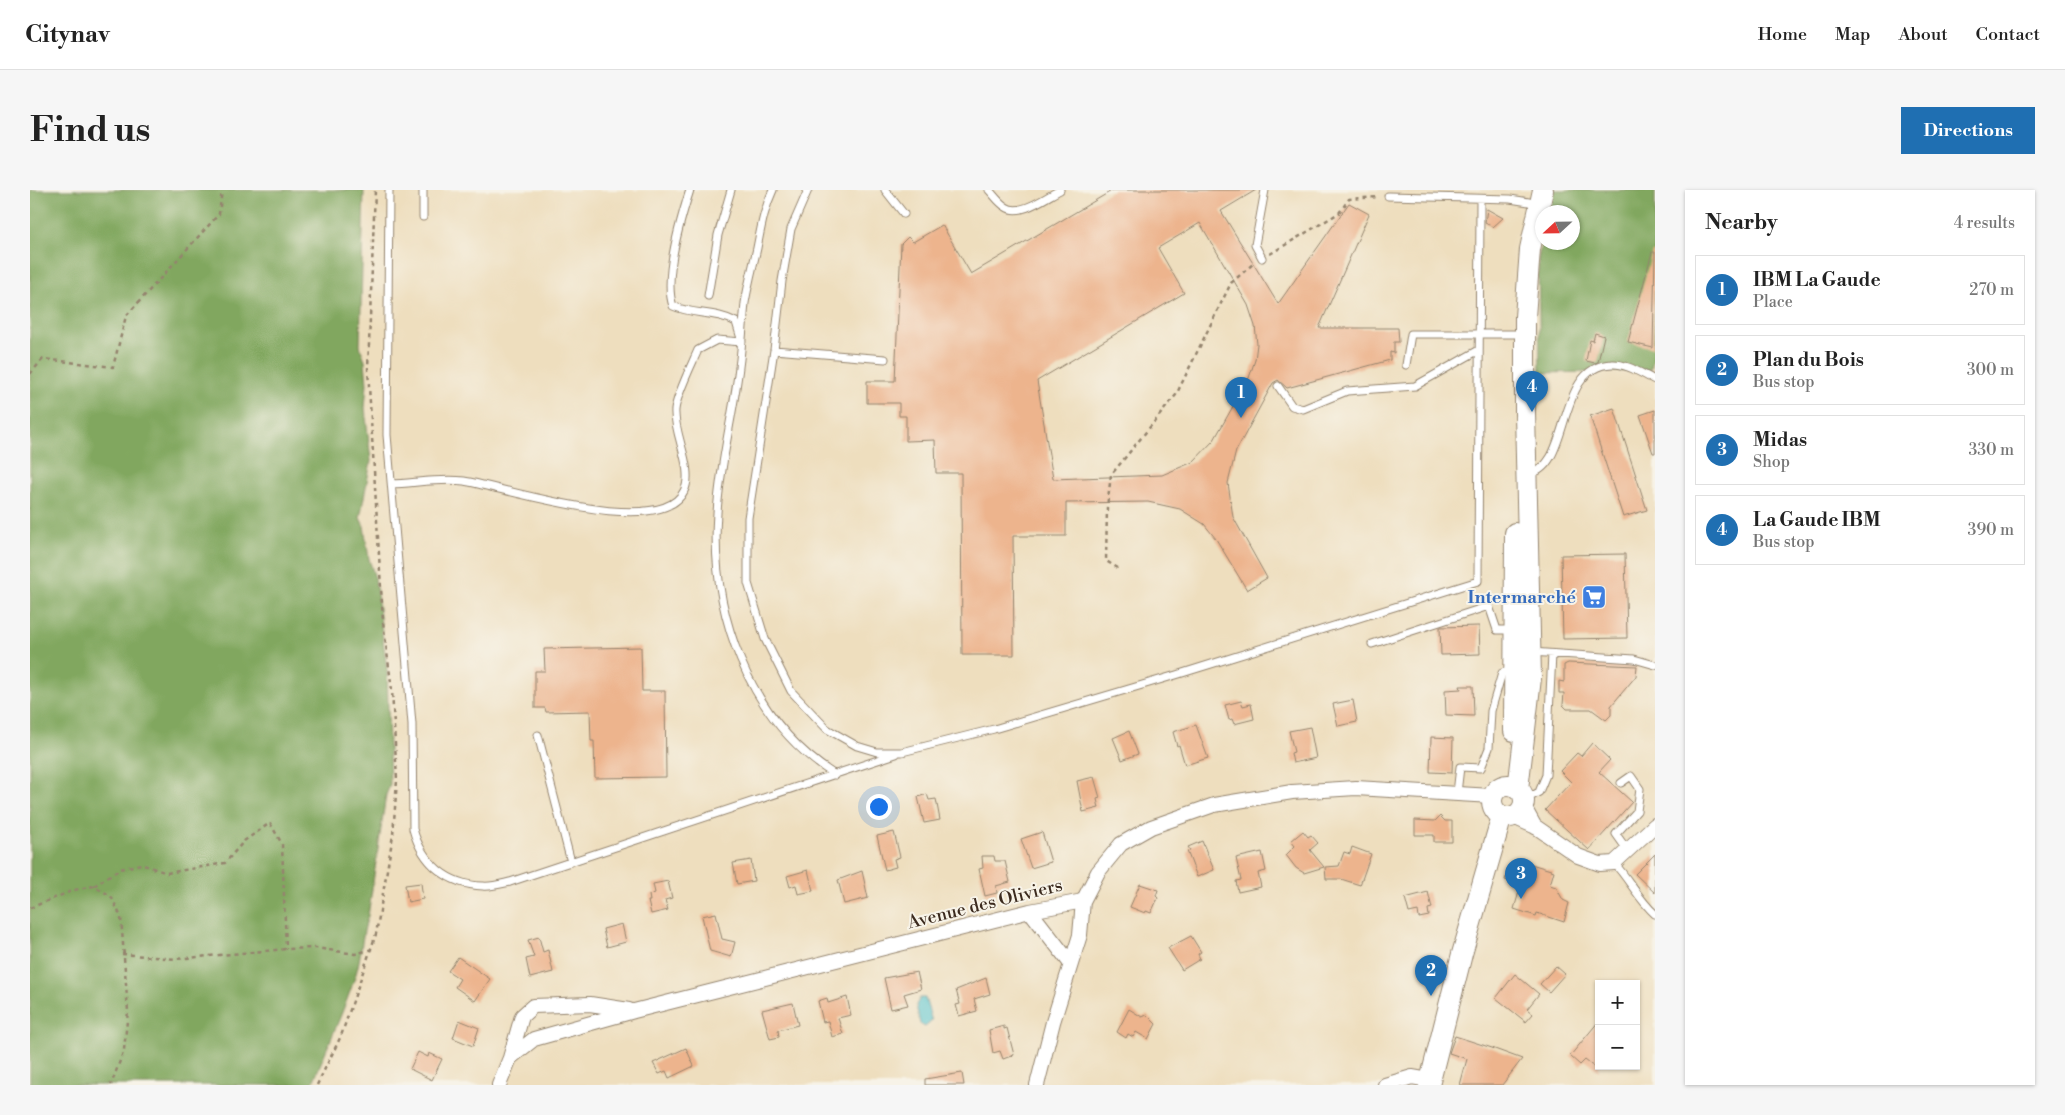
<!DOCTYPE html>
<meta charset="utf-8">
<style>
:root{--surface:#fff;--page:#f6f6f6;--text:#222;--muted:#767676;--line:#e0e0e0;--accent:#1f6fb2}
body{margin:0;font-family:"Libre Bodoni",serif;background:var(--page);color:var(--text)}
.controls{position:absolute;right:15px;bottom:15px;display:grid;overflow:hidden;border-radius:0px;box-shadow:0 1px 4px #0004}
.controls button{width:45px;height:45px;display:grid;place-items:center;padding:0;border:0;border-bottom:1px solid var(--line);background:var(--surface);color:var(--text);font:25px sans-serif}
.compass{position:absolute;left:1505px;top:15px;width:45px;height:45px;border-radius:50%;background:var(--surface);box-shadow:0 1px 4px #0004;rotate:248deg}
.you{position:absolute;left:848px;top:616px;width:18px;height:18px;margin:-12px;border:4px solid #fff;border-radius:50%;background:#1a73e8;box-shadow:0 0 0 8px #1a73e833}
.badge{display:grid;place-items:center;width:32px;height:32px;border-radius:50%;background:var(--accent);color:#fff;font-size:16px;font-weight:700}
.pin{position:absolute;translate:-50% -41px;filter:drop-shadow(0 1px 2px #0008)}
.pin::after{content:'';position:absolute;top:26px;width:18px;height:15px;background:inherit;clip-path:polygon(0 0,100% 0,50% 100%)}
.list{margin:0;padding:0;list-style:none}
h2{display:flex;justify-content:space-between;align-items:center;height:65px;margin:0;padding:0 20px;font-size:21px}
h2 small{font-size:16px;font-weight:400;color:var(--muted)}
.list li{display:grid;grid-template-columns:32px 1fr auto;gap:15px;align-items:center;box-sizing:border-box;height:70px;margin:0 10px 10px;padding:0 10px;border:1px solid var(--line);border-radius:0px}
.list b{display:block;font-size:19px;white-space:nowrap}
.list p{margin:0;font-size:16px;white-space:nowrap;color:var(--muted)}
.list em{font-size:16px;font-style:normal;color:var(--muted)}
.map{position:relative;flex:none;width:1625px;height:895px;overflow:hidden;border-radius:0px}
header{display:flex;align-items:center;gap:30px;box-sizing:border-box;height:70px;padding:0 25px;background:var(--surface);border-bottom:1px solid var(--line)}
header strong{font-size:24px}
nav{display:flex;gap:28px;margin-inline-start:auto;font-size:18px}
.intro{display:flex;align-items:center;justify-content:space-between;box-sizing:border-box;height:120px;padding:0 30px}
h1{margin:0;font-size:35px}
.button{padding:12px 22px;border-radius:0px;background:var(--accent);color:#fff;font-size:18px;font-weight:700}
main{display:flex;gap:30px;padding:0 30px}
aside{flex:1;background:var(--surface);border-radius:0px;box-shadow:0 1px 4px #0004}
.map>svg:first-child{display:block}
.forest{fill:#81a75e;stroke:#5e683e}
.water{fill:#55c3cb;stroke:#487674}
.building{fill:#edb48d;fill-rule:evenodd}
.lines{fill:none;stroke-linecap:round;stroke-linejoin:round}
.service-casing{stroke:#94846e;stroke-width:9}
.minor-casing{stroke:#94846e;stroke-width:16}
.secondary-casing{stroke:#94846e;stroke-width:22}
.path{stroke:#94846e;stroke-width:2.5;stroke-dasharray:4 4;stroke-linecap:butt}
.service{stroke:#fff;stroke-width:7}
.minor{stroke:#fff;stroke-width:14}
.secondary{stroke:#fff;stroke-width:20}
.labels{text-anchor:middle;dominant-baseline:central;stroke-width:4;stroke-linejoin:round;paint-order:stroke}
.shop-label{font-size:18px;font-weight:bold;fill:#366cbe;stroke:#f7f3e8;text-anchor:end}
.street-label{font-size:18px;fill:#3b2a1e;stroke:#f7f3e8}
</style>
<header>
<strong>Citynav</strong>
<nav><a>Home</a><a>Map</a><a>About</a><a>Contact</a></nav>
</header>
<div class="intro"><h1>Find us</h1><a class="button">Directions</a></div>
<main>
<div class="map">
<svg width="1625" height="895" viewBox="0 0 1625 895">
<rect width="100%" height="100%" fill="#f7f3e8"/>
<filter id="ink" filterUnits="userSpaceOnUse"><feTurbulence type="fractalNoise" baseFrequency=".02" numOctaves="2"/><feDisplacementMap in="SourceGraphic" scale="10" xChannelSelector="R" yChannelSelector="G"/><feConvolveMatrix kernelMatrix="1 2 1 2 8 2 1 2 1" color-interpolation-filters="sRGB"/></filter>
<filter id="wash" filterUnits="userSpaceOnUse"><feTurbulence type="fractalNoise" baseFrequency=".0096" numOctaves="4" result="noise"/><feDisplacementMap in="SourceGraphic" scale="20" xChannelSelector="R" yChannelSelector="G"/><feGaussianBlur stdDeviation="1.12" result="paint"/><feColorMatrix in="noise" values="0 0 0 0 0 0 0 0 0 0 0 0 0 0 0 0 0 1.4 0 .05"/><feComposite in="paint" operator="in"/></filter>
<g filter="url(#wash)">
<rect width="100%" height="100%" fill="#eedebe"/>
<path class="forest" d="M 0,0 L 334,0 L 330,156 L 335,171 L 337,194 L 335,218 L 341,271 L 330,328 L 334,336 L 339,369 L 345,388 L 357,480 L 360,595 L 356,605 L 338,726 C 331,746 332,766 325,787 C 313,824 296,859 282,895 L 0,895 Z
M 1524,0 L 1625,0 L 1625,165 L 1620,181 L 1510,183 L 1508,69 L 1512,50 L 1512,52 L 1542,52 L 1542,22 L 1519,22 Z"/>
<path class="water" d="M 890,808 L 895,808 L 902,831 L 895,837 L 890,834 L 886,815 Z"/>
<g id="blocks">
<path class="building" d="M 1083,0 L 1226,0 L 1191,21 L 1248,114 L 1319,13 L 1339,24 L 1289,138 L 1368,138 L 1369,152 L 1364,152 L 1364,163 L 1360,162 L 1360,170 L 1257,198 L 1248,190 L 1243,193 L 1206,261 L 1198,293 L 1203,327 L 1237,388 L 1217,400 L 1186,349 L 1174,334 L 1150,319 L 1118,312 L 1036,313 L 1036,346 L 983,346 L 984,465 L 932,465 L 931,283 L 906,283 L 905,250 L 876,251 L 876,226 L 869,226 L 869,213 L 837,213 L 837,191 L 865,191 L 871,54 L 878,47 L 883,52 L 912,35 L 941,84 ZM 1170,33 L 1218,115 L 1225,136 L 1227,154 L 1225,170 L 1219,188 L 1184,250 L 1163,272 L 1132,285 L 1023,289 L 1007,191 L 1154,103 L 1128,58 Z
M 1457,19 L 1473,28 L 1463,37 L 1455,33 Z
M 1622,62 L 1625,62 L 1623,158 L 1598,152 Z
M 1565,143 L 1574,146 L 1568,172 L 1565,173 L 1556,171 L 1560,150 L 1563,151 Z
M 1584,218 L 1617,320 L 1593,327 L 1560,226 Z
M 1625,220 L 1625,263 L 1623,263 L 1610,225 Z
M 1595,364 L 1597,448 L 1533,449 L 1531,365 Z
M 1449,436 L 1450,464 L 1411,465 L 1410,437 Z
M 611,457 L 612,501 L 635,501 L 636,587 L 565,588 L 564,551 L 561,551 L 560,521 L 516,522 L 515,518 L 505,518 L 505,481 L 515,481 L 514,459 Z
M 1538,473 L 1607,476 L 1606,486 L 1581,516 L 1581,525 L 1576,530 L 1561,519 L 1537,519 L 1533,515 L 1534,503 L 1529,503 L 1529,491 L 1534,492 L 1534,475 Z
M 1430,496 L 1443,496 L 1444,526 L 1416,525 L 1415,500 L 1431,499 Z
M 1323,510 L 1327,532 L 1308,536 L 1303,514 Z
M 1211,511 L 1213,516 L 1221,514 L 1224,529 L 1204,534 L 1202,529 L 1199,530 L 1195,515 Z
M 1166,535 L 1178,568 L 1155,575 L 1149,555 L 1147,556 L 1143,542 Z
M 1280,537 L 1286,568 L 1263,573 L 1261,563 L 1264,562 L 1259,541 Z
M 1099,541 L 1108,564 L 1092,570 L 1083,548 Z
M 1401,547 L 1423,548 L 1422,583 L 1400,582 Z
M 1562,553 L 1580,570 L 1569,582 L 1602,612 L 1559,660 L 1515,620 L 1541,592 L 1530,581 L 1547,563 L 1551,566 Z
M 1064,587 L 1070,608 L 1067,609 L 1069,618 L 1053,622 L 1047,591 Z
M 897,604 L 899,610 L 906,609 L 910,630 L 894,633 L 888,607 Z
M 1410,626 L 1415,631 L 1422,631 L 1422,652 L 1404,652 L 1404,645 L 1385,645 L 1385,630 L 1405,631 Z
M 1273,641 L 1278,647 L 1281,645 L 1288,653 L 1280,660 L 1294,677 L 1274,683 L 1266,678 L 1256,665 L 1265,656 L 1261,651 Z
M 864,642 L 870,667 L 864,669 L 866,677 L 855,680 L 847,646 Z
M 1012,642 L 1021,672 L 1001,678 L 991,649 Z
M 1172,651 L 1184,680 L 1167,687 L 1157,661 L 1160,660 L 1158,657 Z
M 1322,657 L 1341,664 L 1330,695 L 1311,689 L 1296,689 L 1295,677 L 1309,676 L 1314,662 L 1320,664 Z
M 1232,662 L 1236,681 L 1228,683 L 1231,697 L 1208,702 L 1206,691 L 1211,690 L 1206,668 Z
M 1625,664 L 1625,703 L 1605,684 Z
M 952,666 L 964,666 L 965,671 L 975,671 L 980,692 L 966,696 L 967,703 L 955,706 L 949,679 L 953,678 Z
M 721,670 L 724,691 L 707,694 L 703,673 Z
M 1498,673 L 1524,681 L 1520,695 L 1526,697 L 1533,710 L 1539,713 L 1534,732 L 1507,723 L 1506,726 L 1484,719 L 1491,695 L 1475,690 L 1479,677 L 1495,682 Z
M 778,680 L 783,701 L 768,704 L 766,695 L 760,697 L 757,686 Z
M 832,681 L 838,708 L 814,714 L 808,690 Z
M 638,691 L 642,708 L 635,710 L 638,720 L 621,724 L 618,711 L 620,711 L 619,705 L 625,703 L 623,694 Z
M 391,693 L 393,709 L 378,712 L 375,695 Z
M 1110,694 L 1128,700 L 1126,706 L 1128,708 L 1121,723 L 1116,721 L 1115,723 L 1100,717 Z
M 1398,702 L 1402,718 L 1398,719 L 1399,726 L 1389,728 L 1388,721 L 1379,723 L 1375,708 Z
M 686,723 L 692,749 L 705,752 L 701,767 L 680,761 L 672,726 Z
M 592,734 L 596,752 L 577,757 L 573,739 Z
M 1161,746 L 1171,762 L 1168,764 L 1170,769 L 1152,780 L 1138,758 Z
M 509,747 L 513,762 L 518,760 L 523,782 L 500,788 L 496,769 L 504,767 L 498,750 Z
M 428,767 L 460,789 L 445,811 L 425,797 L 430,789 L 418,781 Z
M 1526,776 L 1535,784 L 1519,802 L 1510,794 Z
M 887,782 L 891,799 L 874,804 L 878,815 L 861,819 L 854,788 Z
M 1485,784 L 1509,804 L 1497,819 L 1503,824 L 1496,832 L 1466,808 Z
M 956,788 L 960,804 L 944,809 L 947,821 L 929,826 L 926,815 L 930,814 L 926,800 Z
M 817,807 L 821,825 L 808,828 L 813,844 L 802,847 L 798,831 L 793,832 L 788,811 L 797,808 L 798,813 Z
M 763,813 L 768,835 L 748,840 L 749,847 L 740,849 L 732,820 Z
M 1099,819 L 1112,827 L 1117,825 L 1126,834 L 1118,849 L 1106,842 L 1103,847 L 1098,844 L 1096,848 L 1087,842 Z
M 429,830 L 449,838 L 443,856 L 423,848 Z
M 1569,831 L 1569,881 L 1555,870 L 1550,875 L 1540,866 Z
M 974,836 L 974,839 L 977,838 L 984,865 L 973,869 L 970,861 L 963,863 L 959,840 Z
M 1425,846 L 1462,858 L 1492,869 L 1472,895 L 1430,895 L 1437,869 L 1419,863 Z
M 656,858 L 664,876 L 639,888 L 636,881 L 629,884 L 623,873 Z
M 388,862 L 398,867 L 399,863 L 412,869 L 402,890 L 380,879 Z
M 932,883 L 934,895 L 895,895 L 895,889 Z"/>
</g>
</g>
<g filter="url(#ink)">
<use href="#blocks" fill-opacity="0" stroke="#94846e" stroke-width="1"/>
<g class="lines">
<defs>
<path id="service" d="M 359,0 L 357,245 L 382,534 L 383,639 C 392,673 418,695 453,696 C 461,697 471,694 480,692 L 866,564
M 743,0 C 734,19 731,38 727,58 C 723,76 718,95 715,113 C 713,134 712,156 709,177 C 703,226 690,274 687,323 C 680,421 718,530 805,585
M 778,0 L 761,39 L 752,91 L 744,160 L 718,328 L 718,393 L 735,449 L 761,501 L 797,539 L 827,556 L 847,562 L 872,562 L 964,539 L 1146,485 L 1448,391 L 1450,10
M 855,0 L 874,24
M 959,0 C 964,5 969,13 976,17 C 990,27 1016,7 1030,0
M 1358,6 L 1480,9 L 1499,12 L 1508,16
M 393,27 L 393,0
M 1232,68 L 1225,55 L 1235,0
M 678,106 L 688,45 L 701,0
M 744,160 L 855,169
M 1376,175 L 1381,144 L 1484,144
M 1248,196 L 1262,216 L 1273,219 L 1317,201 L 1385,196 L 1449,160
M 1498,284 C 1543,278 1524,176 1582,174 C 1596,173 1612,184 1625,190
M 362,294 C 385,293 412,288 434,291 C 476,298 631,350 654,301 C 665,280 643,243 645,220 C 646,206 662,174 668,160 L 687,150 L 712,152 L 706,132 C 686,121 663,125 643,116 C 633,88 651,28 660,0
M 1342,454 L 1459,416 L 1467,440 L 1483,440
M 1501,462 L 1604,469 L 1625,475
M 508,545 L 541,672
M 1591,593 L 1601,586 L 1610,599 L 1607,621 L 1586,644 L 1598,661
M 1427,603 L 1430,577 L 1451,578 L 1459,558 L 1461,521 L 1472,483 L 1483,480
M 1493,611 L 1509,602 L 1516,585 L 1522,464
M 1584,673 C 1599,689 1609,710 1625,724"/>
<path id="minor" d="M 1493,615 L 1505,637
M 1481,626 L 1506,637 L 1548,666 L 1570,674 L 1584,673 L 1625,635
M 1000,721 L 1041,774
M 480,868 L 492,826 L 503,816 L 560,814 L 599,820
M 469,895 L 480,868 L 504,849 L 604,821 L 1000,721 L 1053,711
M 1007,895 L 1023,832 L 1050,745 L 1053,711 L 1068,682 L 1091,654 L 1121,637 L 1184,615 L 1262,602 L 1326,598 L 1462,606
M 1355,895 L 1382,887 L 1399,890"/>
<path id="secondary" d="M 1484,541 L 1485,343
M1462 611a16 16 0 1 1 32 0a16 16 0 1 1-32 0Z
M 1488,599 L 1501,488 L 1495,222 L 1495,127 L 1500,59 L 1513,0
M 1399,895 L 1432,764 L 1472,626"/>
</defs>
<use href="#service" class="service-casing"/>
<use href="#minor" class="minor-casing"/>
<use href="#secondary" class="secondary-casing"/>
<path class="path" d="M 1240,64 L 1309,23 L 1319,9 L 1349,7
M 0,184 L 13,169 L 83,177 L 96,126 L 189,24 L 192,0
M 1088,378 L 1076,371 L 1077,317 L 1081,285 L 1146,205 L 1201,93 L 1224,73
M 64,696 L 90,679 L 111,674 L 137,683 L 195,673 L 214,651 L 240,633 L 252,654 L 256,759
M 0,718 L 44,700 L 64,696 L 81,706 L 91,727 L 98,821 L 94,860 L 81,895
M 92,764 L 146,769 L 256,759 L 286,758 L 325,764 L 342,759
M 287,895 L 311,846 L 346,744 L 363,645 L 367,590 L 362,500 L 353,432 L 338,179 L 345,0"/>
<use href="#service" class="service"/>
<use href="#minor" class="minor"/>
<use href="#secondary" class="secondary"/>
</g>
</g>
<defs>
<symbol id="supermarket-square" viewBox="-11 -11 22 22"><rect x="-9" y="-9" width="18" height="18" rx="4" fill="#3f7fe0" stroke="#f7f3e8"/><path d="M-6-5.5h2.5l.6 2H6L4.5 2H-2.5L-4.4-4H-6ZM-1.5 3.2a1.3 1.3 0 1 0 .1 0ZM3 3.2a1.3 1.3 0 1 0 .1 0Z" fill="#fff"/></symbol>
</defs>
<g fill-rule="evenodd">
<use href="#supermarket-square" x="1550" y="393" width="28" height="28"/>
</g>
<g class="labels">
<g class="shop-label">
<text x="1546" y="407">Intermarché</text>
</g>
<g class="street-label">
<text transform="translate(955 714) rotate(-14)">Avenue des Oliviers</text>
</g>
</g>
</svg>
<div class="controls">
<button>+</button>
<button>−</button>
</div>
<svg class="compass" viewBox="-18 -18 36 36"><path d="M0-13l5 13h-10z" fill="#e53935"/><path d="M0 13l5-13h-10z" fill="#767676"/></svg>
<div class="you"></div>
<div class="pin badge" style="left:1211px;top:228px">1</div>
<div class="pin badge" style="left:1401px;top:806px">2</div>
<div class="pin badge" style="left:1491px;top:709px">3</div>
<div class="pin badge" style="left:1502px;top:222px">4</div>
</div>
<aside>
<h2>Nearby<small>4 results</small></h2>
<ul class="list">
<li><span class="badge">1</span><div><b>IBM La Gaude</b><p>Place</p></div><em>270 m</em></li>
<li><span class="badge">2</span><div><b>Plan du Bois</b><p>Bus stop</p></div><em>300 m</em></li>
<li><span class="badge">3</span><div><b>Midas</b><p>Shop</p></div><em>330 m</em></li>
<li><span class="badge">4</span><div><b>La Gaude IBM</b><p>Bus stop</p></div><em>390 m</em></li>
</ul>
</aside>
</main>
